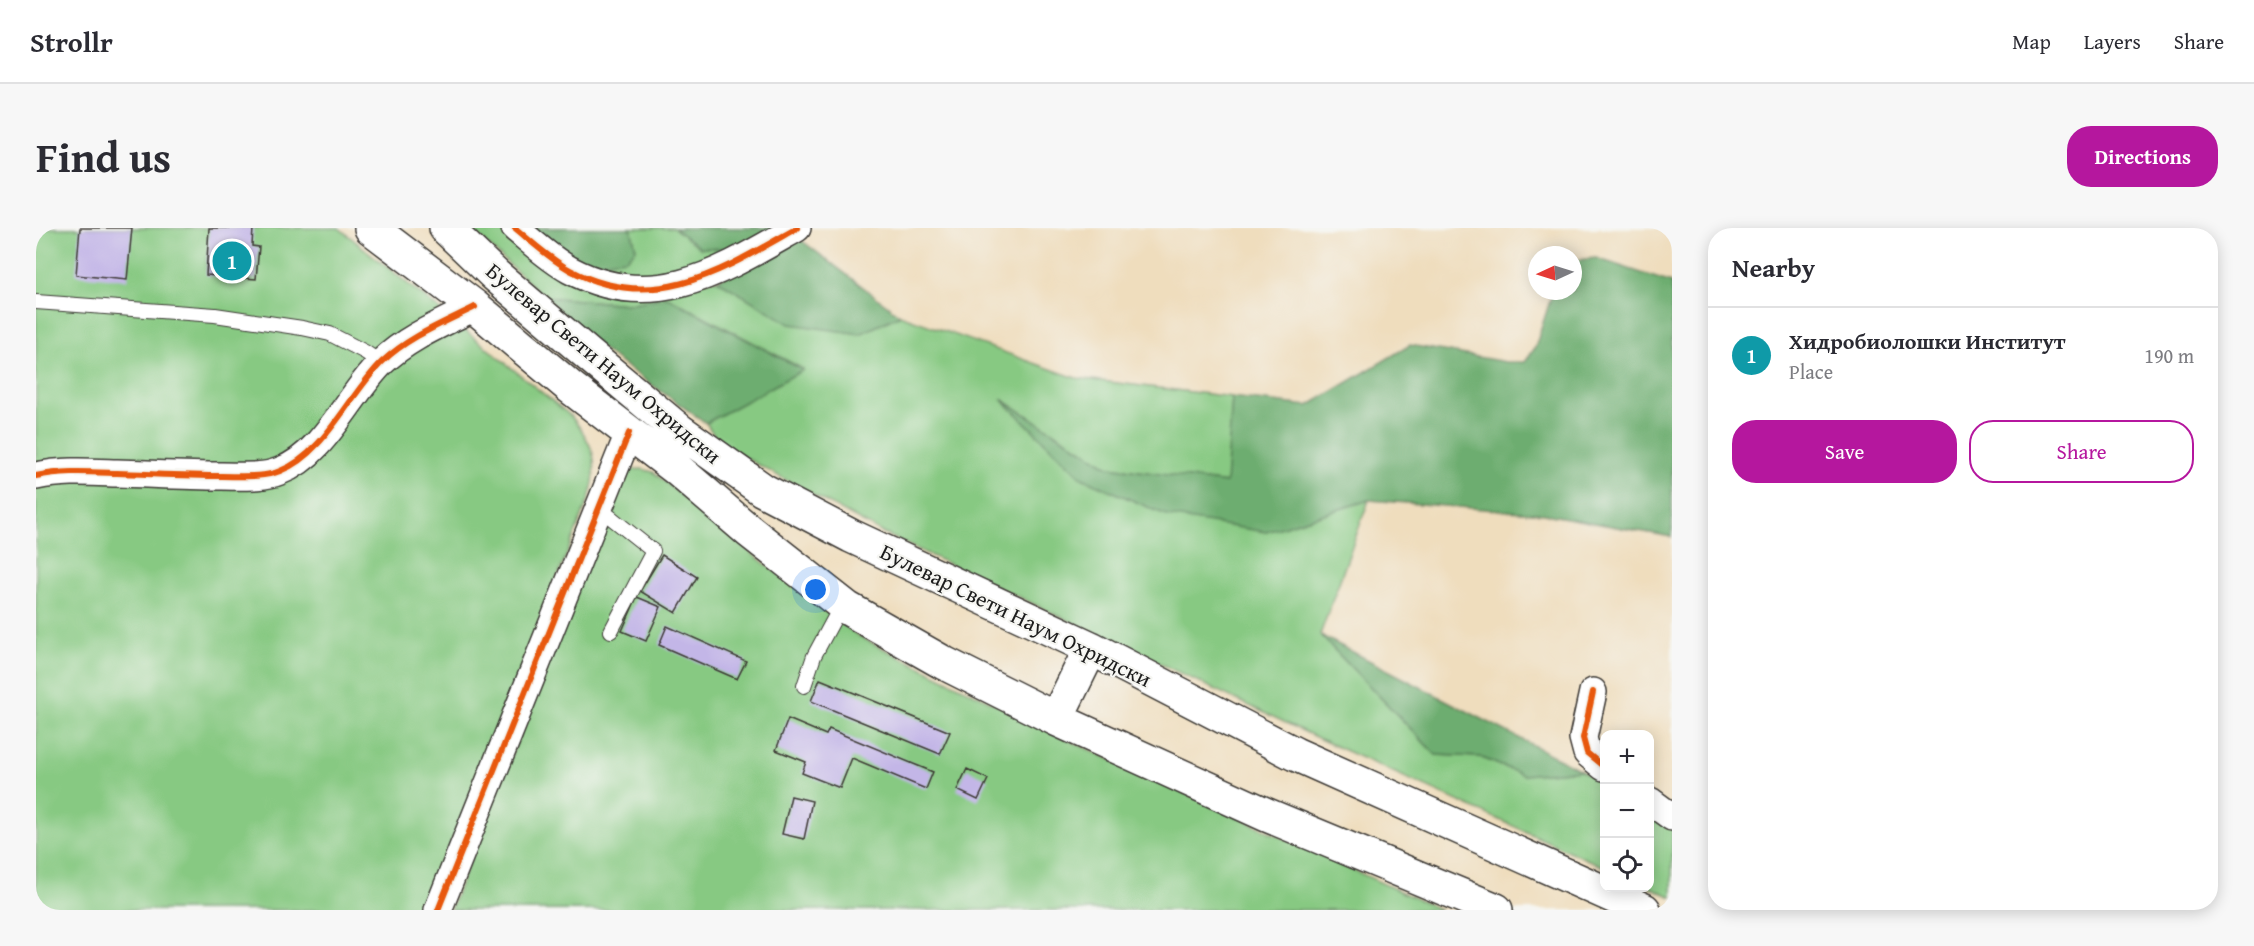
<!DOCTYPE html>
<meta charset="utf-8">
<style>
:root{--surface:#fff;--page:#f7f7f7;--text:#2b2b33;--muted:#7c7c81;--line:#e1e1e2;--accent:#b5179e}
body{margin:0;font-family:"Gentium Book Plus",serif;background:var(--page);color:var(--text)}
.controls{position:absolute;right:18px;bottom:18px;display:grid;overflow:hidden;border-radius:12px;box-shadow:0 3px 15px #0003}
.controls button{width:54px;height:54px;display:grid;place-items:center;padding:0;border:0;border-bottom:2px solid var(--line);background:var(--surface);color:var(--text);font:30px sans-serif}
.compass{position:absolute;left:1492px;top:18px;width:54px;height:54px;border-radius:50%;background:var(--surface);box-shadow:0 3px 15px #0003;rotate:266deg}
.you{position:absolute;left:780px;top:362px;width:21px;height:21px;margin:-15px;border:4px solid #fff;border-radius:50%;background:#1a73e8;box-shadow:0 0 0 9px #1a73e833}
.badge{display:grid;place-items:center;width:39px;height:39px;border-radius:50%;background:var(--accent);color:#fff;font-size:20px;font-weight:700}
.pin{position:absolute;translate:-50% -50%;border:3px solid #fff;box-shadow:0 2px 6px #0006}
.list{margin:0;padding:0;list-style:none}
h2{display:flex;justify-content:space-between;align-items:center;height:78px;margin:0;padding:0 24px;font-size:26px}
h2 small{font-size:20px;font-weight:400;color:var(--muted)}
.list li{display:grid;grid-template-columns:39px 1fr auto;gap:18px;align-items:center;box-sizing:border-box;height:96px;padding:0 24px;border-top:2px solid var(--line)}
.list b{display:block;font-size:22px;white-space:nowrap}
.list p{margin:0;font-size:20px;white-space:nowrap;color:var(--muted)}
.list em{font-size:20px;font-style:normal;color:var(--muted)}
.actions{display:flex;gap:12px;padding:18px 24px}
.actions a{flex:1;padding:14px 0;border:2px solid var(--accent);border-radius:24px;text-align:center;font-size:21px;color:var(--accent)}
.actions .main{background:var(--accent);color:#fff}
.icon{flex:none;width:33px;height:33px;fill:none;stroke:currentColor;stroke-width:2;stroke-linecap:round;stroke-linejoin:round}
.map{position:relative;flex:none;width:1636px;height:682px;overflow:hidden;border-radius:24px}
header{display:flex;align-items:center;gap:36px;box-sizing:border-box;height:84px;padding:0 30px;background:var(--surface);border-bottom:2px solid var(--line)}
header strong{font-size:28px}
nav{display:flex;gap:33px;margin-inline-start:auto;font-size:21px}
.intro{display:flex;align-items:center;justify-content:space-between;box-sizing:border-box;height:144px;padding:0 36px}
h1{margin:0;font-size:42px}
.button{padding:15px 27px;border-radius:24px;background:var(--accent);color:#fff;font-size:21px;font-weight:700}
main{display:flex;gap:36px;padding:0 36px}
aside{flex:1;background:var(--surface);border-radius:24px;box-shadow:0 3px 15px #0003}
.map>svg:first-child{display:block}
.green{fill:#87c982;stroke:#52724f;stroke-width:1.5}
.forest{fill:#6dad70;stroke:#446446;stroke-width:1.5}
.building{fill:#c3b6e7}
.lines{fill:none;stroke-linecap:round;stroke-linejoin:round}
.service-casing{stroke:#3c3934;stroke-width:16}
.minor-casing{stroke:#3c3934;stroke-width:30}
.secondary-casing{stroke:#3c3934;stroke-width:36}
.service{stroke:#fff;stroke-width:14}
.minor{stroke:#fff;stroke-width:27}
.secondary{stroke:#fff;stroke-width:33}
.cycleway-casing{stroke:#f6f6f2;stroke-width:10}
.cycleway{stroke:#e8590c;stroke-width:6}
.labels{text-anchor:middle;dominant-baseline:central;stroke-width:4.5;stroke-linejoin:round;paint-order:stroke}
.street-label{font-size:22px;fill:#1c1c1c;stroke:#f6f6f2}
</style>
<header>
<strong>Strollr</strong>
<nav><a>Map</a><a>Layers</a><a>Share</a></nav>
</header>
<div class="intro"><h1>Find us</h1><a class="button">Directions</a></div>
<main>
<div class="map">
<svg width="1636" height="682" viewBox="0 0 1636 682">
<rect width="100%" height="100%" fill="#f6f6f2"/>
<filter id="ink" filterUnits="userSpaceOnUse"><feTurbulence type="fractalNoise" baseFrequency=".0167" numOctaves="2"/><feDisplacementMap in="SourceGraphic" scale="12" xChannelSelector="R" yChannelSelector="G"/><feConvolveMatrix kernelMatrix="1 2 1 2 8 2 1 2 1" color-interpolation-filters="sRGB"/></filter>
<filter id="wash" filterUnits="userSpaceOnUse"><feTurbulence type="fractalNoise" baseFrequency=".008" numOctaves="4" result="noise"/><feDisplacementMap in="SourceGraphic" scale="24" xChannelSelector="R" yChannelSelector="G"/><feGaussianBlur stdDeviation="1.35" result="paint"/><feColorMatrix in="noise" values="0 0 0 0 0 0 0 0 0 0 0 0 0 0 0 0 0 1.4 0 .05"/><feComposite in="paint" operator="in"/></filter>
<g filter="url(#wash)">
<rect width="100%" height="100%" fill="#efddbd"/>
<path class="green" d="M 0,0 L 303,0 L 535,188 C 559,218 564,234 553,271 L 388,682 L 0,682 Z
M 433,0 L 466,0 L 498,29 L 542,57 L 681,52 L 824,106 L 864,87 L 1040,150 L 1196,169 L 1191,255 L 1073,239 L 968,173 L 1046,250 L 1230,304 L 1333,272 L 1284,407 L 1400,527 L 1444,529 L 1487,547 L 1545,542 L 1568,555 L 1568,639 L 1288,513 L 845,304 L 684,216 L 670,195 L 767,141 L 632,69 L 591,76 L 509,69 Z
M 595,0 L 638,0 L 664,20 L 703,21 L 649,45 L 589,50 L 544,36 L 600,21 Z
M 606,241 L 617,244 L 719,328 L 824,409 L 1030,511 L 1405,682 L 414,682 L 585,251 L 596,242 Z
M 1614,578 L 1636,590 L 1636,669 L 1614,659 Z"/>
<path class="forest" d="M 492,0 L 595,0 L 600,21 L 590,31 L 544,36 Z
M 638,0 L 740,0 L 703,21 L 664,20 Z
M 761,9 L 864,87 L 824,106 L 754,96 L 681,52 Z
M 1560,30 L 1636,55 L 1636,309 L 1509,286 L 1333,272 L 1230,304 L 1132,288 L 1046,250 L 965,171 L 1073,239 L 1190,255 L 1196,169 L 1272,178 L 1374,117 L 1470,134 L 1489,134 L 1499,120 L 1517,63 L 1537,63 L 1537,36 L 1541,32 Z
M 509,69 L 591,76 L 631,69 L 767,142 L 670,195 L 568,123 Z
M 1284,407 L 1545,542 L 1487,547 L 1444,529 L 1400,527 Z"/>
<g id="blocks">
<path class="building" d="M 44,0 L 96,0 L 91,52 L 40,47 Z
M 173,0 L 217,0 L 216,18 L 223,19 L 220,51 L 170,47 Z
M 626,327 L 661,349 L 640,385 L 604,363 Z
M 601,369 L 625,379 L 610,413 L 586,403 Z
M 631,398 L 710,433 L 701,451 L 623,417 Z
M 784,451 L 914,504 L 904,526 L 775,473 Z
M 752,491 L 790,507 L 793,501 L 897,544 L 890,561 L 816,530 L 804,560 L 766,545 L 770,534 L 740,522 Z
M 931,541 L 952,551 L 942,572 L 921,562 Z
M 755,568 L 776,573 L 768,611 L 746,606 Z"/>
</g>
</g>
<g filter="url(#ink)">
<use href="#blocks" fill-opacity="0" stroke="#3c3934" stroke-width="1.5"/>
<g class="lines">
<defs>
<path id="service" d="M 0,74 L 179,87 L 266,100 L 294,106 L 329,124 L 345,135
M 563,280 L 617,323 L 575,403
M 768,458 L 778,428 L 806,376"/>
<path id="minor" d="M 479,0 C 497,15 514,31 534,42 C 619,87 687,42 761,0
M 0,248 C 27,242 54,244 81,245 C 116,246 151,248 186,248 C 205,248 227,250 244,243 C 288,227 314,165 346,134 C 372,109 407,95 439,79
M 1557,464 L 1547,510 L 1551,525 L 1568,539
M 1614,573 L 1636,589
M 402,682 L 593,205"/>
<path id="secondary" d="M 335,0 L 439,79 L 534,159 L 642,242 L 713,303 L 811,380 L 908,435 L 1020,491 L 1231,587 L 1460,682
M 410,0 L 459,47 L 554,128 L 644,203 L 727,262 L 815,308 L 1055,420 L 1259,526 L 1608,682
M 1020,491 L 1055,420"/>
</defs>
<use href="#service" class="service-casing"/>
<use href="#minor" class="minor-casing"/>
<use href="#secondary" class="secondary-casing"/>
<use href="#service" class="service"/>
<use href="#minor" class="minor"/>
<use href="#secondary" class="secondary"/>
<defs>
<path id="cycleway" d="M 479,0 C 497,15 514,31 534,42 C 619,87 687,42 761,0
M 0,248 C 27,242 54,244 81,245 C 116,246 151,248 186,248 C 205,248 227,250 244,243 C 288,227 314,165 346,134 C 372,109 407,95 439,79
M 1557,464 L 1547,510 L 1551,525 L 1568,539
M 402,682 L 593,205"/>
</defs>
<use href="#cycleway" class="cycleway-casing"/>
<use href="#cycleway" class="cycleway"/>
</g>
</g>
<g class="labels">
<g class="street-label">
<text transform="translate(568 135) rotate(40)">Булевар Свети Наум Охридски</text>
<text transform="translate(980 387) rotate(26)">Булевар Свети Наум Охридски</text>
</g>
</g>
</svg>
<div class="controls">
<button>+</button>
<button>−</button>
<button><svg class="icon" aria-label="locate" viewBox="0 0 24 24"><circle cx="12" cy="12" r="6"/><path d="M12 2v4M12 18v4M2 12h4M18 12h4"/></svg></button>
</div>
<svg class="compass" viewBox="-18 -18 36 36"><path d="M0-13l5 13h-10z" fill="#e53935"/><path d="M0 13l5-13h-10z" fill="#7c7c81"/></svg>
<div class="you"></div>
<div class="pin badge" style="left:196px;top:33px;background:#0f9aa8">1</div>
</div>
<aside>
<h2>Nearby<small></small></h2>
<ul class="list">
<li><span class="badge" style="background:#0f9aa8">1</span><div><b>Хидробиолошки Институт</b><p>Place</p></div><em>190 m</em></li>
</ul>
<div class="actions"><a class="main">Save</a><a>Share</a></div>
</aside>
</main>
